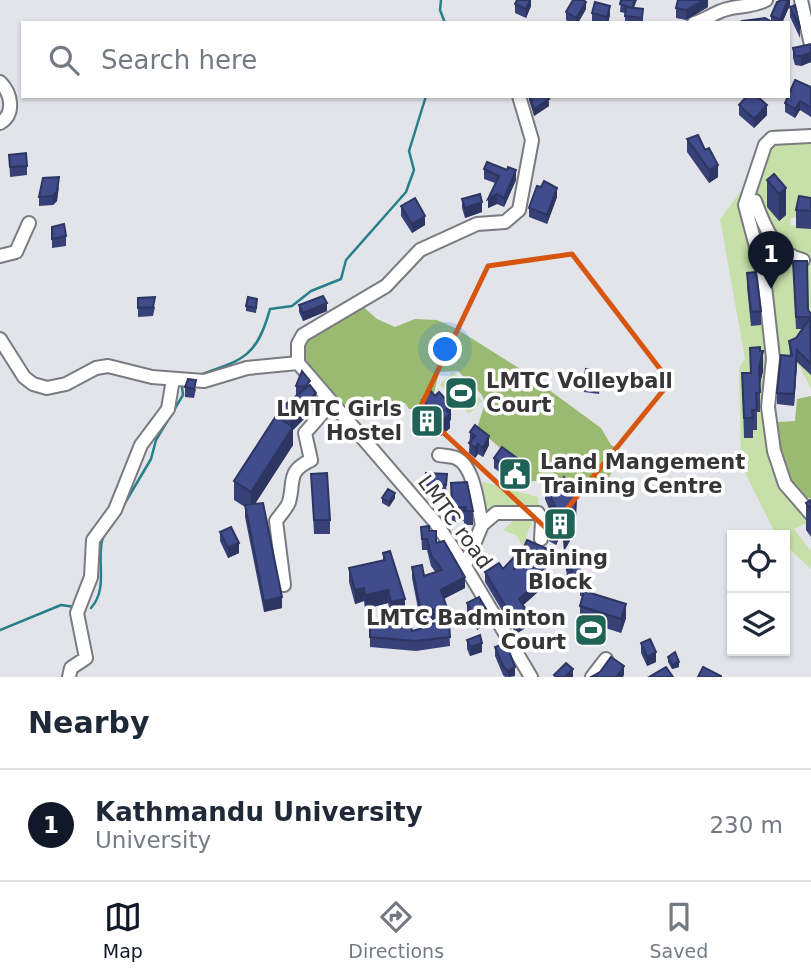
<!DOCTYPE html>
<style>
:root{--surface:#fff;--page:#f6f6f7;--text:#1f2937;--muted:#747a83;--line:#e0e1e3;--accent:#111827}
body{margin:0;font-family:"DejaVu Sans",sans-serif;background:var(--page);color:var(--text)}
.controls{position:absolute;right:21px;bottom:21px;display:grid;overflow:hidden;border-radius:0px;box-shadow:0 2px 5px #0004}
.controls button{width:63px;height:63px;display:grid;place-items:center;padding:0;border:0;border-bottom:2px solid var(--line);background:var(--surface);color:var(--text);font:35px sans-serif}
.you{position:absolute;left:446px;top:350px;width:24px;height:24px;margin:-18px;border:5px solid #fff;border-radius:50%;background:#1a73e8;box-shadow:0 0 0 10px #1a73e833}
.badge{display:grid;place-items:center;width:46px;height:46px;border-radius:50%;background:var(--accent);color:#fff;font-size:23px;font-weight:700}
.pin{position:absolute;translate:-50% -58px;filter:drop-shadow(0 2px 4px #0008)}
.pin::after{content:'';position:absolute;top:37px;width:24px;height:21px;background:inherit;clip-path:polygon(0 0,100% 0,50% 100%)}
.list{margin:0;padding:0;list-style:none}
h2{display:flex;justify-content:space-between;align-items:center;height:91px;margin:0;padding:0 28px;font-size:30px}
h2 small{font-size:23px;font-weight:400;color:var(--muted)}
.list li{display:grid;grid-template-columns:46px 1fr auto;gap:21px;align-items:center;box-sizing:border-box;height:112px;padding:0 28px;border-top:2px solid var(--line)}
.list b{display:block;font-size:26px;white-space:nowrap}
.list p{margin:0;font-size:23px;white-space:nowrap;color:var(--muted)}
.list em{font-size:23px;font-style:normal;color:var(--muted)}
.icon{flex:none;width:38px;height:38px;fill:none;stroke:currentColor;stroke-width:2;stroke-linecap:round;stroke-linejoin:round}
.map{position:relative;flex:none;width:811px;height:677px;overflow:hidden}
.search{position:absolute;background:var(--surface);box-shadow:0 2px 5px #0004;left:21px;right:21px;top:21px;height:77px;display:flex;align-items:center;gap:18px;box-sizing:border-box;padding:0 24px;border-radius:0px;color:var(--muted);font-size:26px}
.sheet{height:203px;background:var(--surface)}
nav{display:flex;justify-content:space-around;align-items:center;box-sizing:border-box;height:98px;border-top:2px solid var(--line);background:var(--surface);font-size:19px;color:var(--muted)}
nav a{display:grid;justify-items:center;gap:4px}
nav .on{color:var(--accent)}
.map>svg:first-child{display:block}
.green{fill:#c7e0a9}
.forest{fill:#9bba71}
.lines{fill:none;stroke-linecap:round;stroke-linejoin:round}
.stream{stroke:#25808a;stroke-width:2.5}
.minor-casing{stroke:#797b80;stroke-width:16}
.minor{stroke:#fff;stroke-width:12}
.wall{fill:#374178}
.shaded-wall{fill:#2d3561}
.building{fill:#404c8b;stroke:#2d3561;stroke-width:2}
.marked{fill:none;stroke:#d65610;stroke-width:5;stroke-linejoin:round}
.labels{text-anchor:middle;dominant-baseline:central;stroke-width:7;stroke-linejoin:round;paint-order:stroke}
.poi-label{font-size:21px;font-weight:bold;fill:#363639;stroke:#fff;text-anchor:start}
.street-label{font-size:21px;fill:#363639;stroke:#fff}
</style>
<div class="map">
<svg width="811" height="677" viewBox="0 0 811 677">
<rect width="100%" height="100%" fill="#e2e4ea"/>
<path class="green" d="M 776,129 L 811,130 L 811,216 L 791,218 L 790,225 L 811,229 L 811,389 L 799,365 L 774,363 L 766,418 L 807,498 L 811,499 L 811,521 L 794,529 L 811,551 L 811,569 L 785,545 L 785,535 L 776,535 L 741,465 L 739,368 L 745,359 L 720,219 L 748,182 L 768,131 Z
M 453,372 L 482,401 L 469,414 L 440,385 Z
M 484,482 L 538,497 L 539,509 L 497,507 L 485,514 L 478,487 Z
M 514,520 L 532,521 L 523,547 L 517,536 L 503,530 Z"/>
<path class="forest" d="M 360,304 L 377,319 L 395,327 L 415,319 L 437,320 L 455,328 L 522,370 L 601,428 L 611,445 L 620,449 L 624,465 L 613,469 C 598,505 583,488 554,481 C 544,478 532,483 521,481 L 521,466 L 477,428 L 485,403 L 482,395 L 458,371 L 439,372 L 434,393 L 416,409 L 409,409 L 405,403 C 402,403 377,405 374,406 C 368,407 365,412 359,412 C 346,411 314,376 308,364 C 304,355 304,346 308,337 Z
M 811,396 L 811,499 C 785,489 779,446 778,422 L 795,421 L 797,399 Z"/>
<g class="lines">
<path class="stream" d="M 441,0 L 440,10 L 445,23
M 199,375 C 243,360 257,357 270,309 L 292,306 L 311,291 L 341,279 L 346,260 L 406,192 L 414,170 L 409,151 L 426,96
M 122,508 L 151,459 L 156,440 L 183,395 L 182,387
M 91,608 C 108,589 97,563 102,541 C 103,536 108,530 111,526
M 0,630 L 61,605 L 75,607"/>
<defs>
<path id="minor" d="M 801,0 L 811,45
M 694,23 C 705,20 711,15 721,11 C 735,5 751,8 766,0
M 0,82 C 12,94 15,114 0,123
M 811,136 L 772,138 L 765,145 L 745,205 L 764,277 L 773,358 L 768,407 L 774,451 L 785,484 L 811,514
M 749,201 L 755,201 C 764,226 775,254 803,260
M 0,256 L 16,252 L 29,223
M 0,339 L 24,377 L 33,384 L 47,388 L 66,384 L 96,368 L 108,366 L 152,377 L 204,381 L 247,368 L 298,363
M 298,363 L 298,344 L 303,335 L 386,286 L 420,250 L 477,224 L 505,222 L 519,210 L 532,140 L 519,96
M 298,363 L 435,522 L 465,566 L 531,677
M 439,455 C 444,456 451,456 456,458 C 475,466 478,508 482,525
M 465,566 L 482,525 L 496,513 L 538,513 L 542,521 L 541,539
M 284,585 L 276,521 C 280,515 287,508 289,502 C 295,481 286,472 311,460 L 305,433 L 332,402
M 69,677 L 71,668 L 86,658 L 77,613 L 91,577 L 93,540 L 115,510 L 141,445 L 168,409 L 173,379
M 592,677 L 606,659"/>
</defs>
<use href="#minor" class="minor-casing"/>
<use href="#minor" class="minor"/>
</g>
<path class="wall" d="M 531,0 L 531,6 L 526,18 L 515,13 L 515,4 Z
M 621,0 L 637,0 L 634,8 L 643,9 L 643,23 L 625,23 L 625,13 L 620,12 Z
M 708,0 L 708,7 L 686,20 L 676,18 L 676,8 Z
M 790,0 L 790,5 L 782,23 L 743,23 L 743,21 L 771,21 L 771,16 Z
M 790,7 L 800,28 L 800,38 L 790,17 Z
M 586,9 L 578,23 L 570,23 L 566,20 L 566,12 Z
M 592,13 L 610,15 L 608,23 L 592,23 Z
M 811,44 L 811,62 L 801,66 L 795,65 L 793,58 L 793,48 Z
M 811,87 L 811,117 L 800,110 L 795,118 L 785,112 L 785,103 Z
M 529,96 L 548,96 L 549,106 L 534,116 L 529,100 Z
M 739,105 L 767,115 L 754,128 L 739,115 Z
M 687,139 L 718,177 L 709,183 L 687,152 Z
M 9,155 L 27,166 L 27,175 L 10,177 Z
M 484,169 L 507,170 L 516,180 L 504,207 L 497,204 L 488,208 L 495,183 L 484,179 Z
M 774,174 L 786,215 L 779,221 L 767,207 L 767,180 Z
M 59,187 L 57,201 L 53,205 L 39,206 L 39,197 Z
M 557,197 L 547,224 L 529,217 L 529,208 Z
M 811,198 L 811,229 L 796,228 L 796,210 Z
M 462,199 L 482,212 L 465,218 L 462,208 Z
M 401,206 L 425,225 L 412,233 L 401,216 Z
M 52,227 L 66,236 L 66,246 L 52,248 Z
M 793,261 L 808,310 L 811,314 L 811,375 L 797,362 L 794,406 L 777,404 L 777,393 L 790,356 L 789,341 L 796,338 L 803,329 L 796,329 Z
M 747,273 L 761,311 L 761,325 L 751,326 L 747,287 Z
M 138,298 L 155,307 L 153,316 L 138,317 Z
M 257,303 L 256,313 L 246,311 L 246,306 Z
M 299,305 L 327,311 L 303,321 L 299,312 Z
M 750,348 L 763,371 L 760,384 L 760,412 L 757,412 L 757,430 L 753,430 L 753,438 L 744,438 L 742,373 L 750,373 Z
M 601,381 L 599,394 L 584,392 L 584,382 Z
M 310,385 L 316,407 L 293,430 L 293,445 L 255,504 L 282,608 L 264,612 L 245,517 L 245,507 L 234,500 L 234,481 L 281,419 L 281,408 L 296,396 L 296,386 Z
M 185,387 L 196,389 L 194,398 L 185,397 Z
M 422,400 L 451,419 L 450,421 L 450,428 L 441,436 L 437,431 L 433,435 L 421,422 Z
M 470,432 L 489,445 L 483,457 L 478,454 L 475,458 L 469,453 Z
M 494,458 L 521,470 L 512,481 L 494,468 Z
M 426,473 L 447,474 L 446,495 L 426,494 Z
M 311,474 L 330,520 L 330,534 L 314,534 Z
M 451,483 L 473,511 L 473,525 L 464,525 L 464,521 L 452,522 Z
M 545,485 L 575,532 L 564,551 L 562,532 L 556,545 L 549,541 L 550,511 L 545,499 Z
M 382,498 L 395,498 L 389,507 L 382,503 Z
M 811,500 L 811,537 L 806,530 L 806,503 Z
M 421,527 L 429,531 L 465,588 L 444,599 L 446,615 L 421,624 L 412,578 L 412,567 L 424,576 L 436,573 L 431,566 L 427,550 L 422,550 Z
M 220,532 L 239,553 L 228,558 L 220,541 Z
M 383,553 L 405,612 L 391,616 L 388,603 L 365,609 L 364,601 L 355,604 L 349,582 L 349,568 L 383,560 Z
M 565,555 L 581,576 L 581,584 L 573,585 L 572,579 L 567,579 Z
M 550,559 L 545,571 L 548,583 L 523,605 L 530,625 L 516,634 L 485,582 L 485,572 L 503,569 L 514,570 Z
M 590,587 L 589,592 L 626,618 L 621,633 L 580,620 L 580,606 L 583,596 L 580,596 L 580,591 Z
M 467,603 L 489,623 L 477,630 L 467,613 Z
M 370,620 L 412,631 L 423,629 L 423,624 L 449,623 L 450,646 L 416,651 L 370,647 Z
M 467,640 L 482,652 L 470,656 L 467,649 Z
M 641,643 L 656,662 L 647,666 L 641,653 Z
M 495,647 L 515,676 L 505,677 L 503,675 L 495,656 Z
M 668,657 L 679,667 L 672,669 L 668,662 Z"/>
<path class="shaded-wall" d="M 530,0 L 531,0 L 531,6 L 526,18 L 526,9 Z
M 704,0 L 708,0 L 708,7 L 686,20 L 686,10 Z
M 788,0 L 790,0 L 790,5 L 782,23 L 780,23 L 780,20 Z
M 586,2 L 586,9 L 578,23 L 576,23 L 576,18 Z
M 610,6 L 610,15 L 608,23 L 607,23 L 607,17 Z
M 811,53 L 811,62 L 801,66 L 801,56 Z
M 545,96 L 548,96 L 549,106 L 534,116 L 534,109 Z
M 800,101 L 800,110 L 795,118 L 795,109 Z
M 767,105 L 767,115 L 754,128 L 754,119 Z
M 718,165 L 718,177 L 709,183 L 709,170 Z
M 516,170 L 516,180 L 504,207 L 504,198 Z
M 59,177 L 57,201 L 53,205 L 53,196 Z
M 557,188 L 557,197 L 547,224 L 547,215 Z
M 786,188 L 786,215 L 779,221 L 779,194 Z
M 497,194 L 497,204 L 488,208 L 488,199 Z
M 482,202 L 482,212 L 465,218 L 465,208 Z
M 425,216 L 425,225 L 412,233 L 412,224 Z
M 327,303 L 327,311 L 303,321 L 303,313 Z
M 797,350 L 797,362 L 794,406 L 794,394 Z
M 763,351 L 763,371 L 759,387 L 759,367 Z
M 316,393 L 316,407 L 293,430 L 293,445 L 251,510 L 251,492 L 290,431 L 290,419 Z
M 451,405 L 451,419 L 450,421 L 450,428 L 441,436 L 441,422 L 446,410 Z
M 437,417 L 437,431 L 433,435 L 433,421 Z
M 489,436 L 489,445 L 483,457 L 483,448 Z
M 478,444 L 478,454 L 475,458 L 475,448 Z
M 521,461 L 521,470 L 512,481 L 512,472 Z
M 395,493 L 395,498 L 389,507 L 389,502 Z
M 576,501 L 575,532 L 564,551 L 564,537 Z
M 562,518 L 562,532 L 556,545 L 556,531 Z
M 239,543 L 239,553 L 228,558 L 228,548 Z
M 550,550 L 550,559 L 542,578 L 542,568 Z
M 548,574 L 548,583 L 519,609 L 519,599 Z
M 465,577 L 465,588 L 441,600 L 441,590 Z
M 364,588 L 364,601 L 355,604 L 355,590 Z
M 388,590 L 388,603 L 365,609 L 365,595 Z
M 282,597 L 282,608 L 264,612 L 264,601 Z
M 405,599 L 405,612 L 391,616 L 391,602 Z
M 626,604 L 626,618 L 621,633 L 621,619 Z
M 446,605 L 446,615 L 421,624 L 421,613 Z
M 489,614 L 489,623 L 477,630 L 477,621 Z
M 530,616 L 530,625 L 516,634 L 516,624 Z
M 482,643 L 482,652 L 470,656 L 470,647 Z
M 656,652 L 656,662 L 647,666 L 647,657 Z
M 679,662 L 679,667 L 672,669 L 672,665 Z
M 624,666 L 624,675 L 623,677 L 617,677 Z
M 515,667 L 515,676 L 508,677 L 508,671 Z
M 573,669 L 573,677 L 565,677 Z"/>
<path class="building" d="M 517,0 L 530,0 L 526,9 L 515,4 Z
M 573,0 L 583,0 L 586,2 L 576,18 L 566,12 Z
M 621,0 L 635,0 L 632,8 L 620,4 Z
M 678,0 L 704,0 L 686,10 L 676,8 Z
M 782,0 L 788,0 L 780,20 L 771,16 L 777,2 Z
M 595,2 L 610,6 L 607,17 L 592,13 Z
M 795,5 L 800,28 L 800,29 L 790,7 Z
M 626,7 L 643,9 L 642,18 L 625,16 Z
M 765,18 L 774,23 L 746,23 L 743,21 Z
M 811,44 L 811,53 L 801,56 L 795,56 L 793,48 Z
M 795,80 L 811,87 L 811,108 L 800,101 L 795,109 L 785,103 Z
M 530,96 L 545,96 L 549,99 L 534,109 Z
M 747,96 L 757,96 L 767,105 L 754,119 L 739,105 Z
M 698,135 L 705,150 L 709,148 L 718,165 L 709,170 L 687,139 Z
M 26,153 L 27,166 L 10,167 L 9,155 Z
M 487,162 L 507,170 L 508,167 L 516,170 L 504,198 L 497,194 L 488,199 L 499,176 L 484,169 Z
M 774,174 L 786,188 L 779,194 L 767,180 Z
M 59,177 L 57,191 L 53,196 L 39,197 L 43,178 Z
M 544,181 L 557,188 L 547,215 L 529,208 L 537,186 L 541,187 Z
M 480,194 L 482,202 L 465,208 L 462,199 Z
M 799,196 L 811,198 L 811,211 L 796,210 Z
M 415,198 L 425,216 L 412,224 L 401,206 Z
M 64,224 L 66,236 L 52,239 L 52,227 Z
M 793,261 L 807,261 L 808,310 L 811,314 L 811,317 L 796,317 Z
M 756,272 L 761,311 L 751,312 L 747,273 Z
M 323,296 L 327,303 L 303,313 L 299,305 Z
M 155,297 L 153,307 L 138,308 L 138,298 Z
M 248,297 L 257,299 L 256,308 L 246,306 Z
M 810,318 L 811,364 L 797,350 L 794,394 L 777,393 L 781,355 L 792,356 L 789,341 L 796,338 Z
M 760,347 L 760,351 L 763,351 L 759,367 L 760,392 L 756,393 L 757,410 L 752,410 L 753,418 L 744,418 L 742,373 L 751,373 L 750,348 Z
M 586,369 L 601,372 L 599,385 L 584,382 Z
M 302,371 L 310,381 L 305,387 L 296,386 Z
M 188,379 L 196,380 L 194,389 L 185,387 Z
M 310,385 L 316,393 L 290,419 L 281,408 Z
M 431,391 L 435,396 L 439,392 L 451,405 L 446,410 L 450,414 L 441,422 L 437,417 L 433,421 L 421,408 L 426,404 L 422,400 Z
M 276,416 L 293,427 L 251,492 L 234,481 Z
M 475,425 L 489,436 L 483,448 L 478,444 L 475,448 L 469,443 L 475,436 L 470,432 Z
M 502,447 L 521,461 L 512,472 L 494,458 Z
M 327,473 L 330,520 L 314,520 L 311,474 Z
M 426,473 L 447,474 L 446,485 L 426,485 Z
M 564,477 L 576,501 L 575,518 L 564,537 L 562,518 L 556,531 L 549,527 L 555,514 L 550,514 L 551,506 L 555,506 L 545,485 Z
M 467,482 L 473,511 L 464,511 L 466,507 L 452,508 L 451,483 Z
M 388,489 L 395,493 L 389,502 L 382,498 Z
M 811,500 L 811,510 L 806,503 Z
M 263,503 L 282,597 L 264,601 L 245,505 Z
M 429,526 L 429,531 L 436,531 L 436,543 L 444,541 L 465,577 L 441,590 L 446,605 L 421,613 L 412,567 L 422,565 L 424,576 L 442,570 L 431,555 L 427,539 L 422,539 L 421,527 Z
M 231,527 L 239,543 L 228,548 L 220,532 Z
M 527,540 L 550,550 L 542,568 L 548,574 L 519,599 L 530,616 L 516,624 L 485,572 L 499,563 L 503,569 L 514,557 L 514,570 Z
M 390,551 L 405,599 L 391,602 L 388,590 L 365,595 L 364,588 L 355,590 L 349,568 L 385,560 L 383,553 Z
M 578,553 L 581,576 L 573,577 L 572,570 L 567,570 L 565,555 Z
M 581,581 L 590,582 L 588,592 L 580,591 Z
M 584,591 L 626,604 L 621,619 L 580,606 Z
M 479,597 L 489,614 L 477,621 L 467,603 Z
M 370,620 L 388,620 L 389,625 L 410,624 L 412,631 L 424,628 L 423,624 L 449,623 L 450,637 L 416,641 L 370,637 Z
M 480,635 L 482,643 L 470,647 L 467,640 Z
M 650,639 L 656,652 L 647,657 L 641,643 Z
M 506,643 L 515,667 L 508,671 L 503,666 L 495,647 Z
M 675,652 L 679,662 L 672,665 L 668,657 Z
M 611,657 L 624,666 L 617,677 L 591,677 L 600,672 Z
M 566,663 L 573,669 L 565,677 L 556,677 L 554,675 Z
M 666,667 L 673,677 L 649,677 Z
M 703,667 L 721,676 L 721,677 L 698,677 Z"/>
<path class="marked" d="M 572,254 L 670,382 L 549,531 L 419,410 L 488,266 Z"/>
<defs>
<symbol id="stadium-square" viewBox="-11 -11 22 22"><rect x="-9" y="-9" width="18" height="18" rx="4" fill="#1e6355" stroke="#fff"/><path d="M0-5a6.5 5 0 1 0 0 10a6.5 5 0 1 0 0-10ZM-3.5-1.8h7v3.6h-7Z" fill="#fff"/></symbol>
<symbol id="building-square" viewBox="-11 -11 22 22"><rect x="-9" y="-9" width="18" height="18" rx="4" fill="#1e6355" stroke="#fff"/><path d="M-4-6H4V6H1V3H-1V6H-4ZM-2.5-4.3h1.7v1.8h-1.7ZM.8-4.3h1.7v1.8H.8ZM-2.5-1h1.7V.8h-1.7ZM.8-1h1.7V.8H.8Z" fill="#fff"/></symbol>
<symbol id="civic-square" viewBox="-11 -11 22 22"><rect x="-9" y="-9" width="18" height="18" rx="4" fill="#1e6355" stroke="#fff"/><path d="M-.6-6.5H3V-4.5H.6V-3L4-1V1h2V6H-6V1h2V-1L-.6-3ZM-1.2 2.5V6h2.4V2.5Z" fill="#fff"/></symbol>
</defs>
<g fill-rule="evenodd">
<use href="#stadium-square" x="442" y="374" width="38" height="38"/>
<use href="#building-square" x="408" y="402" width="38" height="38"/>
<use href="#civic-square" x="496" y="455" width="38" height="38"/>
<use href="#building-square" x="541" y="505" width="38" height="38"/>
<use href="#stadium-square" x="572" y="611" width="38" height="38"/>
</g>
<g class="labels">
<g class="poi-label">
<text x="486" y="381">LMTC Volleyball<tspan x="486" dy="24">Court</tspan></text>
<text x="402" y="409" text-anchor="end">LMTC Girls<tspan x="402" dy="24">Hostel</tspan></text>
<text x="540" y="462">Land Mangement<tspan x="540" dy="24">Training Centre</tspan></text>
<text x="560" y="558" text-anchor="middle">Training<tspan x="560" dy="24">Block</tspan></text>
<text x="566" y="618" text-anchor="end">LMTC Badminton<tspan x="566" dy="24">Court</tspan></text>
</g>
<g class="street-label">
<text transform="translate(455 522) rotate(54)">LMTC road</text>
</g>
</g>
</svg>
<div class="controls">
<button><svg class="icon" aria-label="locate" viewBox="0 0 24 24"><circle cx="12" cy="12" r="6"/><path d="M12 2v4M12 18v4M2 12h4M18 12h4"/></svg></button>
<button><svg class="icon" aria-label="layers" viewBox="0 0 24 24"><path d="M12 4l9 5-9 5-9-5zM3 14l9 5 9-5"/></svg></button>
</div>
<div class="you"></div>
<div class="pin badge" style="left:771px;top:289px">1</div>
<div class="search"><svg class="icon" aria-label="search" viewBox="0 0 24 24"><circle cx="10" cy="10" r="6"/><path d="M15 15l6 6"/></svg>Search here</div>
</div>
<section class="sheet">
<h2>Nearby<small></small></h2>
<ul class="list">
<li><span class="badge">1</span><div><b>Kathmandu University</b><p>University</p></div><em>230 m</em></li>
</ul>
</section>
<nav>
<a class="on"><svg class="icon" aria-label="map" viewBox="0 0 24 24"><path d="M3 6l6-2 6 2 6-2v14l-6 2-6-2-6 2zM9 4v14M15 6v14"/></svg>Map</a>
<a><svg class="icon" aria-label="directions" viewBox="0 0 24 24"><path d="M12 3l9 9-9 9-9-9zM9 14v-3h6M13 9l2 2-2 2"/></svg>Directions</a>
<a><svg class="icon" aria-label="saved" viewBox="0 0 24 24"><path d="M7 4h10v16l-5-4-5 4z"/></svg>Saved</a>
</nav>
